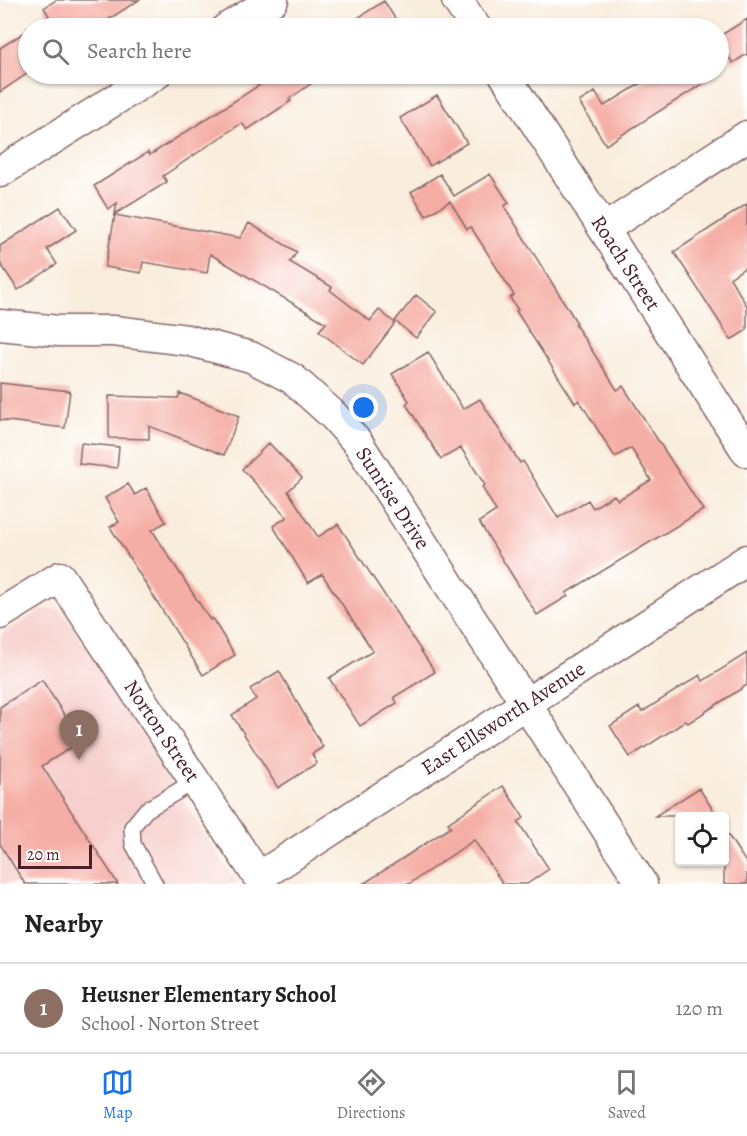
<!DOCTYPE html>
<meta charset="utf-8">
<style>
:root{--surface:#fff;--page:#f2f2f2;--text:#202124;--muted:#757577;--line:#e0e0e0;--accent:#1a73e8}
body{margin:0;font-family:Alegreya,serif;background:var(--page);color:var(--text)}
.controls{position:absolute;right:18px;bottom:18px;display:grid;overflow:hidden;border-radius:6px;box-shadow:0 2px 4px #0004}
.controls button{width:54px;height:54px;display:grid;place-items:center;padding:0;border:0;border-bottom:2px solid var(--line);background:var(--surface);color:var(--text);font:30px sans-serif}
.scale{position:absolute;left:18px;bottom:15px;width:74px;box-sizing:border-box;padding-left:6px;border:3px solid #4a1f2b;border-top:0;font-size:16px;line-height:21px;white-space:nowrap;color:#4a1f2b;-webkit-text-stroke:4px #fff;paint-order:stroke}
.you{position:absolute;left:364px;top:408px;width:21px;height:21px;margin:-15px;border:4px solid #fff;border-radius:50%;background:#1a73e8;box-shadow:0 0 0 9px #1a73e833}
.badge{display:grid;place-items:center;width:39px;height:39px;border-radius:50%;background:var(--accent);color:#fff;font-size:20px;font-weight:700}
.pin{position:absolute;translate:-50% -50px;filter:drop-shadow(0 2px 3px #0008)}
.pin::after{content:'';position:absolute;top:32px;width:21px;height:18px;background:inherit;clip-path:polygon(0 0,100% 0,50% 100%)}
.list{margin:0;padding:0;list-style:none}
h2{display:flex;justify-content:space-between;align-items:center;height:78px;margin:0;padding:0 24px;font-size:26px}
h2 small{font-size:20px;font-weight:400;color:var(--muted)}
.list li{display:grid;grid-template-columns:39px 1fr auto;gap:18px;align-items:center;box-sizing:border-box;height:90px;padding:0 24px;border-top:2px solid var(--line)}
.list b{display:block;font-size:22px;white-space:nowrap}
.list p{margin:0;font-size:20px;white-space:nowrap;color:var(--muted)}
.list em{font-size:20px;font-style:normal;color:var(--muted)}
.icon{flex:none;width:33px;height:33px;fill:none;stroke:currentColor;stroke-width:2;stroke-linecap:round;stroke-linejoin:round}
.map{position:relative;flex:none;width:747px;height:884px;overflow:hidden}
.search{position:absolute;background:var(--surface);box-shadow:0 2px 4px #0004;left:18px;right:18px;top:18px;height:66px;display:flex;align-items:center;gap:15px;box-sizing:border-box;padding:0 21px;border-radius:33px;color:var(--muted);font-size:22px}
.sheet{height:168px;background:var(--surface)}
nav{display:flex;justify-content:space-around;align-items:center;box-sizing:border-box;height:84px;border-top:2px solid var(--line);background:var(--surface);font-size:16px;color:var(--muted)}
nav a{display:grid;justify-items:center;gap:3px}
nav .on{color:var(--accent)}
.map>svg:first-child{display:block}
.built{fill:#f7d0cd}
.building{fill:#f5aea5}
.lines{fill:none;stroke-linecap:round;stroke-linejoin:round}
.service-casing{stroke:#876769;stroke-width:18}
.minor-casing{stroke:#876769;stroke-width:33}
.service{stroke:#fff;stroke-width:15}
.minor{stroke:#fff;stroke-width:30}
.labels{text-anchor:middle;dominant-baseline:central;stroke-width:4.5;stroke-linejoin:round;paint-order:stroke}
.street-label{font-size:21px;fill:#4a1f2b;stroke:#fff}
</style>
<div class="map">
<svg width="747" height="884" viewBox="0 0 747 884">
<rect width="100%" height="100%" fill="#fff"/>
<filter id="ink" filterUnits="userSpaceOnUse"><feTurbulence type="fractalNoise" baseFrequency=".0167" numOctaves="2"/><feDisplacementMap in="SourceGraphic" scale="12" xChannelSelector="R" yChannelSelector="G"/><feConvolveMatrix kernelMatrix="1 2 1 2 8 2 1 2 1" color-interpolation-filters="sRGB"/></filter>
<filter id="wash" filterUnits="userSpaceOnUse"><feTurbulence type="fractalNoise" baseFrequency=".008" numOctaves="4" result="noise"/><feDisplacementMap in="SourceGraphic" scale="24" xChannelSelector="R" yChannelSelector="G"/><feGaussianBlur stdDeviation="1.35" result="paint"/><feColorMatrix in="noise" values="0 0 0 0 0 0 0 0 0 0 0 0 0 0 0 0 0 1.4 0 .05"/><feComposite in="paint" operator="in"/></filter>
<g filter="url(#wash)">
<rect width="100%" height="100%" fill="#f9eddd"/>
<path class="built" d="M 59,609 L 68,619 L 237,884 L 0,884 L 0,635 L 41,610 Z"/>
<g id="blocks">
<path class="building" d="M 56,0 L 139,0 L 95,28 L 28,28 L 49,16 L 44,8 Z
M 384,1 L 401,28 L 342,28 Z
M 747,19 L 747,54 L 733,63 L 718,41 L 718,37 Z
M 28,30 L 28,73 L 0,92 L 0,48 Z
M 277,74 L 325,74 L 289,99 L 291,101 L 247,130 L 242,123 L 163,176 L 167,182 L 115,214 L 117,203 L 108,209 L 94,186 L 148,152 L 150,155 Z
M 656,74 L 718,74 L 606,145 L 579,102 L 595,92 L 604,106 Z
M 437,95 L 467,143 L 430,166 L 400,118 Z
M 440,174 L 454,196 L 490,174 L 509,203 L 504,206 L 577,323 L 575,324 L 617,390 L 623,386 L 703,510 L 566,593 L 568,596 L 537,615 L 479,522 L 496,511 L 482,487 L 485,485 L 461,448 L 441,459 L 406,404 L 409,401 L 392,374 L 428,352 L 463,409 L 480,399 L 520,463 L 523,461 L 558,518 L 588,500 L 593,508 L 614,495 L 618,500 L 651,480 L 631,448 L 615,457 L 579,400 L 575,403 L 516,311 L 518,310 L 510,298 L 514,295 L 471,227 L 467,229 L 450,201 L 426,216 L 411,192 Z
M 747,204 L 747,266 L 730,278 L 747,306 L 747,330 L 731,340 L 674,252 Z
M 60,207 L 76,230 L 47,249 L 57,264 L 18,290 L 0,263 L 0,246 Z
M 115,215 L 240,238 L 249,223 L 297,252 L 290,262 L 332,287 L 330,290 L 370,321 L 379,310 L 395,323 L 363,365 L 319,331 L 326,323 L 210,254 L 207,273 L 143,262 L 141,273 L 105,267 Z
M 416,295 L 437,312 L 416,338 L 395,321 Z
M 0,383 L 70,391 L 65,428 L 0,420 Z
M 180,393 L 239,416 L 224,455 L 149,426 L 149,439 L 109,438 L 109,396 L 178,398 Z
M 81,443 L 119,447 L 117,468 L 79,464 Z
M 269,443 L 302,478 L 288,491 L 318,537 L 338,524 L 435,672 L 394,697 L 397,703 L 360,726 L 329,678 L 373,651 L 322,574 L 308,583 L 273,526 L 287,517 L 242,469 Z
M 128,484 L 135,495 L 146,488 L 166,522 L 152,530 L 210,620 L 212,618 L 235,655 L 203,675 L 110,527 L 119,522 L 105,498 Z
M 747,653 L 747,685 L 688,723 L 686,721 L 630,757 L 610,726 L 639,707 L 642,712 L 700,675 L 703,681 Z
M 279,671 L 323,747 L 312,754 L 317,763 L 278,788 L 232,715 L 256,699 L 250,689 Z
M 42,680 L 81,741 L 42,766 L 118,884 L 25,884 L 0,844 L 0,707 Z
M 503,786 L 524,818 L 518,822 L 549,869 L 527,884 L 503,884 L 474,840 L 409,884 L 363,884 L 451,827 L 448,823 Z
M 699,788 L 717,816 L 655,816 Z
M 724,829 L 747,864 L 747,884 L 724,884 Z"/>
</g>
</g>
<g filter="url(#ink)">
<use href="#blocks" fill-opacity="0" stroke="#876769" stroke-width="1.5"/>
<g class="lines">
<defs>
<path id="service" d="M 155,884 L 133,844 L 132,827 L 146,810 L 195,781"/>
<path id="minor" d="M 457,0 L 476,28
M 227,28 L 273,0
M 504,74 L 747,452
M 0,172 L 156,74
M 604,229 L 747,136
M 0,325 L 59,331 L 114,331 L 187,340 L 251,357 L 293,379 L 333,415 L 358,443 L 642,884
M 0,614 L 60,577 L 263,884
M 259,877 L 747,560"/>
</defs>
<use href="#service" class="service-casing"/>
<use href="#minor" class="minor-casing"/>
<use href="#service" class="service"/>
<use href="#minor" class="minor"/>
</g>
</g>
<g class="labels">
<g class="street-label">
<text transform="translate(626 263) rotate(57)">Roach Street</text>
<text transform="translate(393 498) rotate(57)">Sunrise Drive</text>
<text transform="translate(503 718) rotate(-33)">East Ellsworth Avenue</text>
<text transform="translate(162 731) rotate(56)">Norton Street</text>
</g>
</g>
</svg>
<div class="controls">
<button><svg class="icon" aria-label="locate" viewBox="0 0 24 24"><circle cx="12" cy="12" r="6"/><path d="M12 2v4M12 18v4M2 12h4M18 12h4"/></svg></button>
</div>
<div class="scale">20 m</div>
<div class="you"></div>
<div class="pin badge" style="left:79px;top:760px;background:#8d6e63">1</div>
<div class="search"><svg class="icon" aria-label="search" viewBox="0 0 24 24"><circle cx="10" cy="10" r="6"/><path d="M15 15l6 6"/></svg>Search here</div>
</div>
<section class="sheet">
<h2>Nearby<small></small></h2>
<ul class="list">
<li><span class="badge" style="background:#8d6e63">1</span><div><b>Heusner Elementary School</b><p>School · Norton Street</p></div><em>120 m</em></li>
</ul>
</section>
<nav>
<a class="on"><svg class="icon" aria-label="map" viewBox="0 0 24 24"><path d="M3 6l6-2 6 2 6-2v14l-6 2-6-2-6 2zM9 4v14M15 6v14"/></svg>Map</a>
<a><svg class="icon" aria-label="directions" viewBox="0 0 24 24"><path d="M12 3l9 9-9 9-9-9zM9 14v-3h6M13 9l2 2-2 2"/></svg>Directions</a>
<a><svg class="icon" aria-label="saved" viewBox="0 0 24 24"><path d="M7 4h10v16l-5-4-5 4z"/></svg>Saved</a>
</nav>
